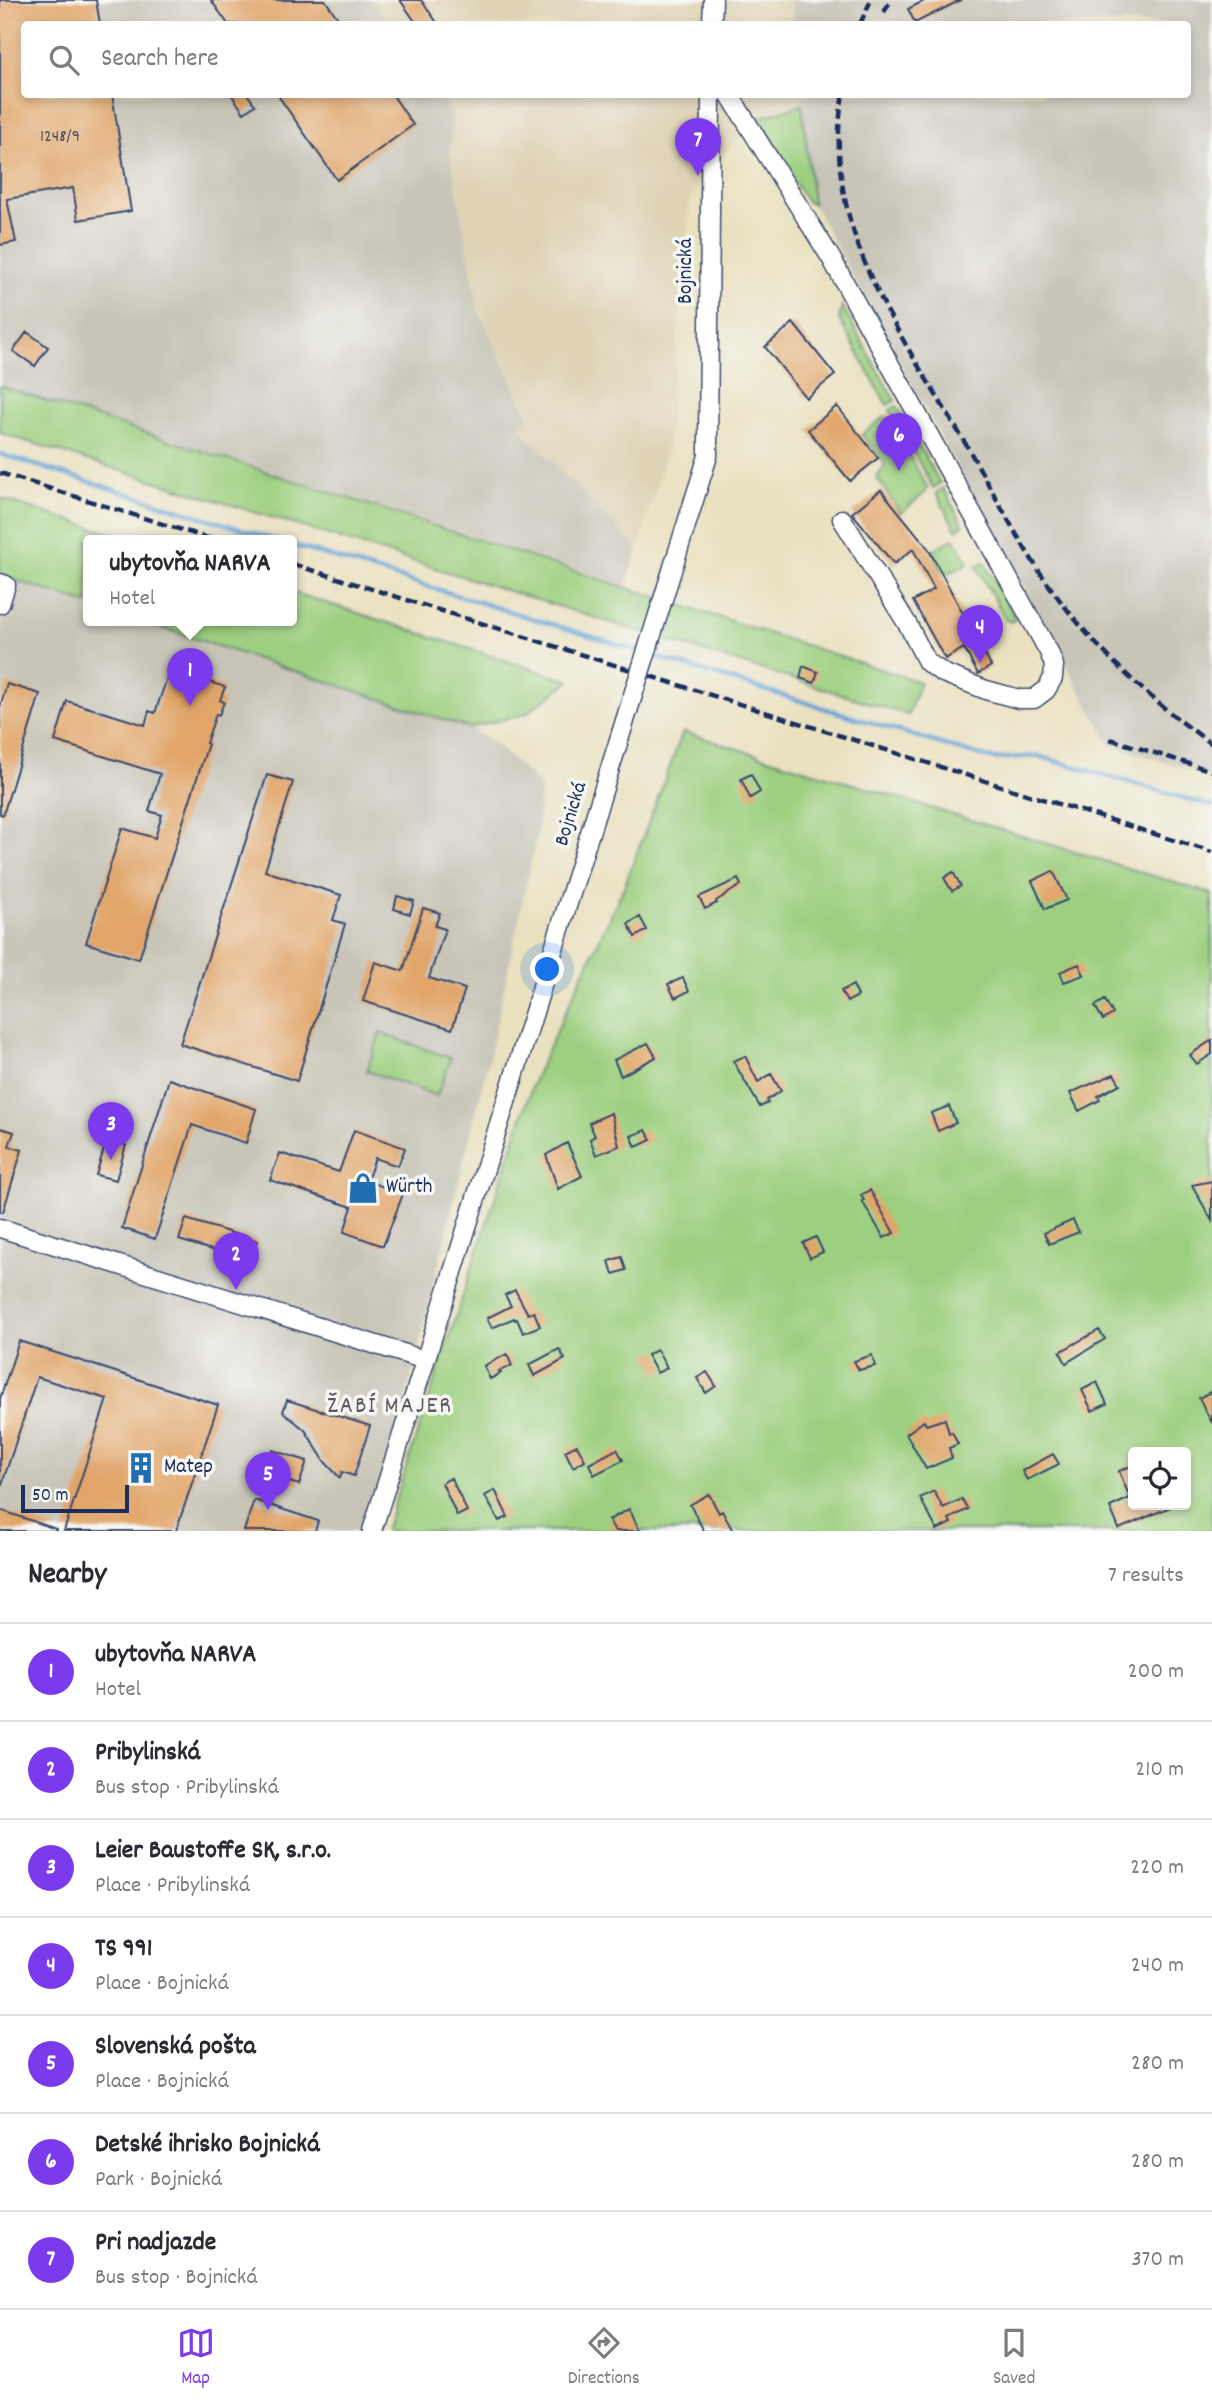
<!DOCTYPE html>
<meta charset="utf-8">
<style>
:root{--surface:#fff;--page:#f2f2f3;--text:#2b2b33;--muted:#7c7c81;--line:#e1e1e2;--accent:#7c3aed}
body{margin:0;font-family:Dekko,sans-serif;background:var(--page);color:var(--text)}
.controls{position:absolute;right:21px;bottom:21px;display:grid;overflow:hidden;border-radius:7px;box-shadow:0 4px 10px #0003}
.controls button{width:63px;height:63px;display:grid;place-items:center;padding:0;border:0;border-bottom:2px solid var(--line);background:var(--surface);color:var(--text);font:35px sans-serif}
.scale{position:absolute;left:21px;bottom:18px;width:108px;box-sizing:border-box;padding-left:7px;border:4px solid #1b2f5e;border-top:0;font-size:19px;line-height:24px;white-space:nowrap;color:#1b2f5e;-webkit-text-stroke:5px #f6f6f2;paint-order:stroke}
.you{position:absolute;left:548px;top:970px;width:24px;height:24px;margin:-18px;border:5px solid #fff;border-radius:50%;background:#1a73e8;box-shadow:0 0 0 10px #1a73e833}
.badge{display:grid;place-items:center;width:46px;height:46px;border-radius:50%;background:var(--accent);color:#fff;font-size:23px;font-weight:700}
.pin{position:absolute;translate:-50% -58px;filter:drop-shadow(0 2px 4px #0008)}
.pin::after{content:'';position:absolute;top:37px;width:24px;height:21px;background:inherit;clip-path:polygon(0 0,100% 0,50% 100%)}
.popup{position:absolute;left:83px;top:535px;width:214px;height:91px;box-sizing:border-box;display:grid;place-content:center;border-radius:7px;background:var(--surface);filter:drop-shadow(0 2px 5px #0005);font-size:23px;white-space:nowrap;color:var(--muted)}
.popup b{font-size:26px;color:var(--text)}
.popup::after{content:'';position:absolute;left:50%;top:100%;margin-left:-14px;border:14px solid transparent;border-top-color:var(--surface)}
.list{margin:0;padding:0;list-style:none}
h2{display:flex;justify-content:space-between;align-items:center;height:91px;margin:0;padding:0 28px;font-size:30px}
h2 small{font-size:23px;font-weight:400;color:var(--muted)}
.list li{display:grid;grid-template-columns:46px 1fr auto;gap:21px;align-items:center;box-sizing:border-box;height:98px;padding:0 28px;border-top:2px solid var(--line)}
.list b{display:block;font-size:26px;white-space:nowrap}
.list p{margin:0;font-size:23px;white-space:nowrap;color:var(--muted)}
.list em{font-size:23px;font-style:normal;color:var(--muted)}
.icon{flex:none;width:38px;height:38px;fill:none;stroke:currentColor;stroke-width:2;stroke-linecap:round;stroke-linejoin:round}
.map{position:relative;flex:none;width:1212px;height:1531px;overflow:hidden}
.search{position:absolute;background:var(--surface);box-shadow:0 4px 10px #0003;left:21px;right:21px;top:21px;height:77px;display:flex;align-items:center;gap:18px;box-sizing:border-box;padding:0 24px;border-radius:7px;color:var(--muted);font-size:26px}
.sheet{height:777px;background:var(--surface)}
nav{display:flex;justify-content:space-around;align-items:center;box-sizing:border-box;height:98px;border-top:2px solid var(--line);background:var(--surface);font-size:19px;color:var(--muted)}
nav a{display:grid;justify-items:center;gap:4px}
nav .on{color:var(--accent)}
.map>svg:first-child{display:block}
.built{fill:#dfd3b6}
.industrial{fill:#c8c4b8}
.green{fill:#9ccf7f;stroke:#5c7f6e;stroke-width:2;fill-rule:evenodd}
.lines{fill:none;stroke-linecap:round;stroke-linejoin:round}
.stream{stroke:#63a0d4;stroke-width:4.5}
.building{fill:#e1a569}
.minor-casing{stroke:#3a4a6d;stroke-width:21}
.minor{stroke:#fff;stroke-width:18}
.rail{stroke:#1b2f5e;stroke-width:4.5;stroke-dasharray:10 5;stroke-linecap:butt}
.minor-bridge-casing{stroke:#3a4a6d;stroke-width:21;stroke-linecap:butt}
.minor-bridge{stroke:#fff;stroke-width:18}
.labels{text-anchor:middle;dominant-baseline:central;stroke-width:7;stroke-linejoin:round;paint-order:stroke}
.number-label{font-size:18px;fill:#4c4c61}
.street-label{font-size:21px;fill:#1b2f5e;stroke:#f6f6f2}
.poi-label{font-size:21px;fill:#1b2f5e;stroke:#f6f6f2;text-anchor:start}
.quarter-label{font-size:24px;letter-spacing:2px;fill:#605862;stroke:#f6f6f2}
</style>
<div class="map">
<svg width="1212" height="1531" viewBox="0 0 1212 1531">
<rect width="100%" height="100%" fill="#f6f6f2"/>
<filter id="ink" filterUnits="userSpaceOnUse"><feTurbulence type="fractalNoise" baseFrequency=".0143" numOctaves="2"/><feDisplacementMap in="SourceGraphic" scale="14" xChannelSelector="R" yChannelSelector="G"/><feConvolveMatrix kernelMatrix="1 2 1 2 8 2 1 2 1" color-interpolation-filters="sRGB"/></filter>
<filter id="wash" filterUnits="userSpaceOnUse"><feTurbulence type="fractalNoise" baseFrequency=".00686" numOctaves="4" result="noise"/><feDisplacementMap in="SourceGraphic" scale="28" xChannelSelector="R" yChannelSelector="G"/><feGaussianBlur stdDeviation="1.57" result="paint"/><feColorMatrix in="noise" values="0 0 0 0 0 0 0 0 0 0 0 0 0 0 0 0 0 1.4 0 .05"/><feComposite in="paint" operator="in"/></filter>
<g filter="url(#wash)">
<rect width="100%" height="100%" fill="#eae1c0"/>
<path class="built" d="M 372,0 L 791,0 L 794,24 L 389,24 Z
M 439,95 L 801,95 L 802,105 L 753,119 L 690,198 L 668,447 L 638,549 L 519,428 L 529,416 L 479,312 L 450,153 L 452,113 Z"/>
<path class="industrial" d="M 0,0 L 372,0 L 389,24 L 24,24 L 24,94 L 439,95 L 452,113 L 450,153 L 479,312 L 529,417 L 519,428 L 638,549 L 626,585 L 0,385 Z
M 791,0 L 1212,0 L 1212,777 L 1110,745 L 813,204 L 801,95 L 1188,94 L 1188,24 L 794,24 Z
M 0,575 L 88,604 L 88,620 L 138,620 L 469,728 L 493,742 L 541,786 L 538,829 L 489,1058 L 402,1414 L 366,1531 L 0,1531 Z"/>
<path class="green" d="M 802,105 L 813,204 L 807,202 L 753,119 Z
M 842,306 L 895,401 L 887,405 L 839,319 Z
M 0,386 L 920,682 L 908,715 L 0,433 Z
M 897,406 L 940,483 L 933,488 L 890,410 Z
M 884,417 L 887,417 L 927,487 L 925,493 L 901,513 L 877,478 L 885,464 L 862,434 Z
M 943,488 L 963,525 L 956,530 L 936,493 Z
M 0,498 L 131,540 L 88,540 L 88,604 L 0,575 Z
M 954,538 L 968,562 L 965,566 L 946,574 L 943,572 L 932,551 Z
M 984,562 L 1016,619 L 1011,622 L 1006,620 L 976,566 Z
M 292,592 L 570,681 L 525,714 L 469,728 L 138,620 L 292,620 Z
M 683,732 L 1212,894 L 1212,1531 L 385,1531 L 535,1077 L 624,887 ZM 1133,1452 L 1186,1452 L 1186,1505 L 1133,1505 Z
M 380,1033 L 451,1058 L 437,1096 L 367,1071 Z"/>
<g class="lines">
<path class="stream" d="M 0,454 L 276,540
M 292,545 L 642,652
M 650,655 L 977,755 L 995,759 L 1038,756 L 1212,806"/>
</g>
<g id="blocks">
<path class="building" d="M 0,0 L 96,0 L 100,24 L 24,24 L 24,94 L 112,94 L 131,211 L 78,220 L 73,188 L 7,199 L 16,242 L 0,245 Z
M 211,0 L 325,0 L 342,24 L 228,24 Z
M 400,0 L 421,0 L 438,24 L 417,24 Z
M 926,0 L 961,0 L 915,23 L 908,9 Z
M 231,94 L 247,94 L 255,105 L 244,113 Z
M 277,94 L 392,94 L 413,125 L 337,180 Z
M 793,323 L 835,375 L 806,398 L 765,347 Z
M 27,332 L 48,347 L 35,366 L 13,351 Z
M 837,406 L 878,458 L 850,481 L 808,430 Z
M 881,490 L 928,548 L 991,666 L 978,674 L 964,648 L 945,659 L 913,601 L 934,589 L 913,549 L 894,564 L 852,513 Z
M 803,666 L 818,672 L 814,683 L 800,678 Z
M 170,669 L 225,687 L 220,700 L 224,702 L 219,715 L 216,714 L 206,743 L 208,744 L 139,959 L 86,943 L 122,828 L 155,838 L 162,815 L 149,811 L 160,774 L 55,741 L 67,701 L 145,725 L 149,711 L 155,713 Z
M 7,684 L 40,694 L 3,815 L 0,814 L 0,707 Z
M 751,774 L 760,792 L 750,798 L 741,779 Z
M 267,775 L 293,782 L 265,871 L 341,895 L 333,920 L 345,924 L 297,1081 L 180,1044 Z
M 1053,871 L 1067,900 L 1045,909 L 1032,881 Z
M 953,872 L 961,886 L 952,891 L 944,878 Z
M 738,879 L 741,885 L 716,901 L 717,903 L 705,909 L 699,897 Z
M 397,896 L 414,901 L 410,914 L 394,909 Z
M 423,908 L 440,913 L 435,926 L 445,929 L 429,978 L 465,989 L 452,1029 L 363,1001 L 375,962 L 403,971 Z
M 640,917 L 647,930 L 635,937 L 628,924 Z
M 1079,964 L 1084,975 L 1064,982 L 1060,972 Z
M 683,978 L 689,991 L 675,998 L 668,984 Z
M 853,985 L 858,996 L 847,1002 L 841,991 Z
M 1105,1000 L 1113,1014 L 1103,1020 L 1095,1006 Z
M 1212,1040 L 1212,1054 L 1197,1064 L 1190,1055 Z
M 648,1043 L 656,1057 L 621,1076 L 614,1060 Z
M 745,1056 L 758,1082 L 771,1074 L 781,1091 L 767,1100 L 768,1103 L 760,1107 L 733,1061 Z
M 1114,1074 L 1120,1084 L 1098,1096 L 1100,1100 L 1079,1111 L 1070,1093 Z
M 169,1079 L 256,1109 L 246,1143 L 192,1125 L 155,1239 L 122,1228 Z
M 949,1106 L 956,1123 L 938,1131 L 931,1113 Z
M 611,1113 L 619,1146 L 596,1155 L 590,1139 L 595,1136 L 589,1123 Z
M 0,1128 L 14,1132 L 9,1146 L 22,1150 L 3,1212 L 0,1212 Z
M 354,1130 L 405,1148 L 398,1166 L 375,1158 L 367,1181 L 403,1194 L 383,1246 L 344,1232 L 352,1207 L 270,1180 L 280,1153 L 339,1172 Z
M 646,1130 L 651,1140 L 636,1147 L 631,1136 Z
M 107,1139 L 126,1145 L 116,1180 L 96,1175 Z
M 567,1143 L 582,1176 L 558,1189 L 546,1155 Z
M 1212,1181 L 1212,1221 L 1192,1185 Z
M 870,1190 L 894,1233 L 884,1238 L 862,1201 L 864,1200 L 861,1195 Z
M 186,1219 L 258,1241 L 251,1262 L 179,1240 Z
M 1073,1220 L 1079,1232 L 1049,1244 L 1044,1233 Z
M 816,1237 L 823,1252 L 810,1258 L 803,1243 Z
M 622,1257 L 626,1270 L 613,1274 L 609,1261 Z
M 515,1290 L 528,1314 L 534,1312 L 540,1326 L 523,1333 L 517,1319 L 515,1320 L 514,1318 L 492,1328 L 487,1318 L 511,1306 L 505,1295 Z
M 1099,1330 L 1105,1339 L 1066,1363 L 1060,1352 Z
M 19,1341 L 218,1405 L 176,1531 L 64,1531 L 107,1399 L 37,1377 L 2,1484 L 0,1484 L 0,1399 Z
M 559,1349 L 565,1359 L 534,1376 L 529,1365 Z
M 657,1350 L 667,1368 L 657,1373 L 647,1355 Z
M 507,1354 L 512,1366 L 499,1371 L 501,1373 L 490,1379 L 484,1366 Z
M 872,1355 L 875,1366 L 859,1370 L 854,1361 Z
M 707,1372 L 716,1386 L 706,1393 L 697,1378 Z
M 1097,1382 L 1107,1404 L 1092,1411 L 1082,1390 Z
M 1212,1391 L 1212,1423 L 1199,1398 Z
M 287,1400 L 370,1426 L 354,1476 L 342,1472 L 340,1478 L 325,1462 L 305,1430 L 283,1412 Z
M 945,1419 L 949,1433 L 952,1432 L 958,1444 L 949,1448 L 952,1458 L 926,1469 L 906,1434 L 924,1421 L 926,1425 Z
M 577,1445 L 585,1460 L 573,1467 L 565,1451 Z
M 617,1449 L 623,1460 L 594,1475 L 589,1464 Z
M 272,1450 L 307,1461 L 299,1485 L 264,1474 Z
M 1053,1454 L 1059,1464 L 1027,1480 L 1022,1471 Z
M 1133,1465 L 1133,1505 L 1175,1505 L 1119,1529 L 1110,1507 L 1130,1498 L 1119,1471 Z
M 451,1478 L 467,1511 L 457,1516 L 442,1483 Z
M 495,1490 L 508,1517 L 499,1521 L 485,1496 Z
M 934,1491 L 943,1508 L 962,1499 L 968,1509 L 949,1519 L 951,1523 L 937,1530 L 920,1498 Z
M 709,1494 L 719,1513 L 722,1511 L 733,1531 L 704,1531 L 690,1505 Z
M 254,1500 L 318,1521 L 315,1531 L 244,1531 Z
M 629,1509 L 640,1531 L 615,1531 L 609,1520 Z
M 0,1510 L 56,1529 L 56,1531 L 0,1531 Z"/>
</g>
</g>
<g filter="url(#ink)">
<use href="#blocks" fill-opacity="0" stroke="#3a4a6d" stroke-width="2"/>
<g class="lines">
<defs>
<path id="minor" d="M 712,24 L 713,0
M 729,94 L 831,258 L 1049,652 L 1054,665 L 1053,678 L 1046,690 L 1034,699 L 1019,699 L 986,690 L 943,673 L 927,662 L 908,625 L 842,519
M 694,500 L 708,456 L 708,445 L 711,94
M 0,583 L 6,585 L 0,604
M 0,1228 L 425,1360
M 372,1531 L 618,743"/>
</defs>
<use href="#minor" class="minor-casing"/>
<use href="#minor" class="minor"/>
<path class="rail" d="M 884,12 L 891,0
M 860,24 L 871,0
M 843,94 C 820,222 896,328 958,431 C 991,486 1018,544 1056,595 C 1099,653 1153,703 1212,744
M 0,473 L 214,540
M 292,564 L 1212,852
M 1110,739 L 1212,771"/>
<defs>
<path id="minor-bridge" d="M 618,743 L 694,500"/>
</defs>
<use href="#minor-bridge" class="minor-bridge-casing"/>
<use href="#minor-bridge" class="minor-bridge"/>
</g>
</g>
<defs>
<symbol id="shop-bare" viewBox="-9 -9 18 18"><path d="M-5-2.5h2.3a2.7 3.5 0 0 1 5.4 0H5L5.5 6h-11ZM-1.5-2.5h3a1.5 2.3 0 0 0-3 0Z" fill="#1f6fb2" stroke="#f6f6f2" stroke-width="2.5" paint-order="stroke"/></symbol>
<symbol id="building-bare" viewBox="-9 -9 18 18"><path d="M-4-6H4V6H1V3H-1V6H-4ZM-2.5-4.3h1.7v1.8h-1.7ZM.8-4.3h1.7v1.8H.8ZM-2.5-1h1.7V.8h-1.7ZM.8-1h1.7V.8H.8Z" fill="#1f6fb2" stroke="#f6f6f2" stroke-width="2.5" paint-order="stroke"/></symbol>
</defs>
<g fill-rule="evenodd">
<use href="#shop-bare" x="341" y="1166" width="44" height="44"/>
<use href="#building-bare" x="119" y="1446" width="44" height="44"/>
</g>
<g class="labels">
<g class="number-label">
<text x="60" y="137">1248/9</text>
</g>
<g class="street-label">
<text transform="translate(687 271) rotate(-90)">Bojnická</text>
<text transform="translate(572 814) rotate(-73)">Bojnická</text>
</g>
<g class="poi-label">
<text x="386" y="1188">Würth</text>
<text x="164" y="1468">Matep</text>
</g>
<g class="quarter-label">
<text x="390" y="1407">ŽABÍ MAJER</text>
</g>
</g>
</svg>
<div class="controls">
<button><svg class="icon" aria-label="locate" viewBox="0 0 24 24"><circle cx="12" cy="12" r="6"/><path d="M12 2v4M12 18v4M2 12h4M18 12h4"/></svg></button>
</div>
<div class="scale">50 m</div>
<div class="you"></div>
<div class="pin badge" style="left:190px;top:706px">1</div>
<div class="popup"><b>ubytovňa NARVA</b>Hotel</div>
<div class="pin badge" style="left:236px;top:1290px">2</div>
<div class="pin badge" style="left:111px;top:1160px">3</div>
<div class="pin badge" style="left:980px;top:663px">4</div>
<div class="pin badge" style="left:268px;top:1510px">5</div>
<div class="pin badge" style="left:899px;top:471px">6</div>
<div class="pin badge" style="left:698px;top:176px">7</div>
<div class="search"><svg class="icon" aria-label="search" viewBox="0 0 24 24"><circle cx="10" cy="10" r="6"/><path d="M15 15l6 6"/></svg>Search here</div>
</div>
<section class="sheet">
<h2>Nearby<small>7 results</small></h2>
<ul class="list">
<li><span class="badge">1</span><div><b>ubytovňa NARVA</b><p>Hotel</p></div><em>200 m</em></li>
<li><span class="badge">2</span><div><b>Pribylinská</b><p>Bus stop · Pribylinská</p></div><em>210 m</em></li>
<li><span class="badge">3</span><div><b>Leier Baustoffe SK, s.r.o.</b><p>Place · Pribylinská</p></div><em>220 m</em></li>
<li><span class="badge">4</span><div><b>TS 991</b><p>Place · Bojnická</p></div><em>240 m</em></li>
<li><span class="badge">5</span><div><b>Slovenská pošta</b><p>Place · Bojnická</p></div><em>280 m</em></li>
<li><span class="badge">6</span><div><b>Detské ihrisko Bojnická</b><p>Park · Bojnická</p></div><em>280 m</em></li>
<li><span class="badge">7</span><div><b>Pri nadjazde</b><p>Bus stop · Bojnická</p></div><em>370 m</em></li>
</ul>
</section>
<nav>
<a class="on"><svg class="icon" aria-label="map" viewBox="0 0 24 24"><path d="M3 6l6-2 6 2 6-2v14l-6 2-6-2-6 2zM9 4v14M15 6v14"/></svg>Map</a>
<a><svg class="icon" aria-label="directions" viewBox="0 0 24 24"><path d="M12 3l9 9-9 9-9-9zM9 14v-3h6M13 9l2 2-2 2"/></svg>Directions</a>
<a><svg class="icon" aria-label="saved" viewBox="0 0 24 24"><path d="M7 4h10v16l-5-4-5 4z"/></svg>Saved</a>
</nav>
